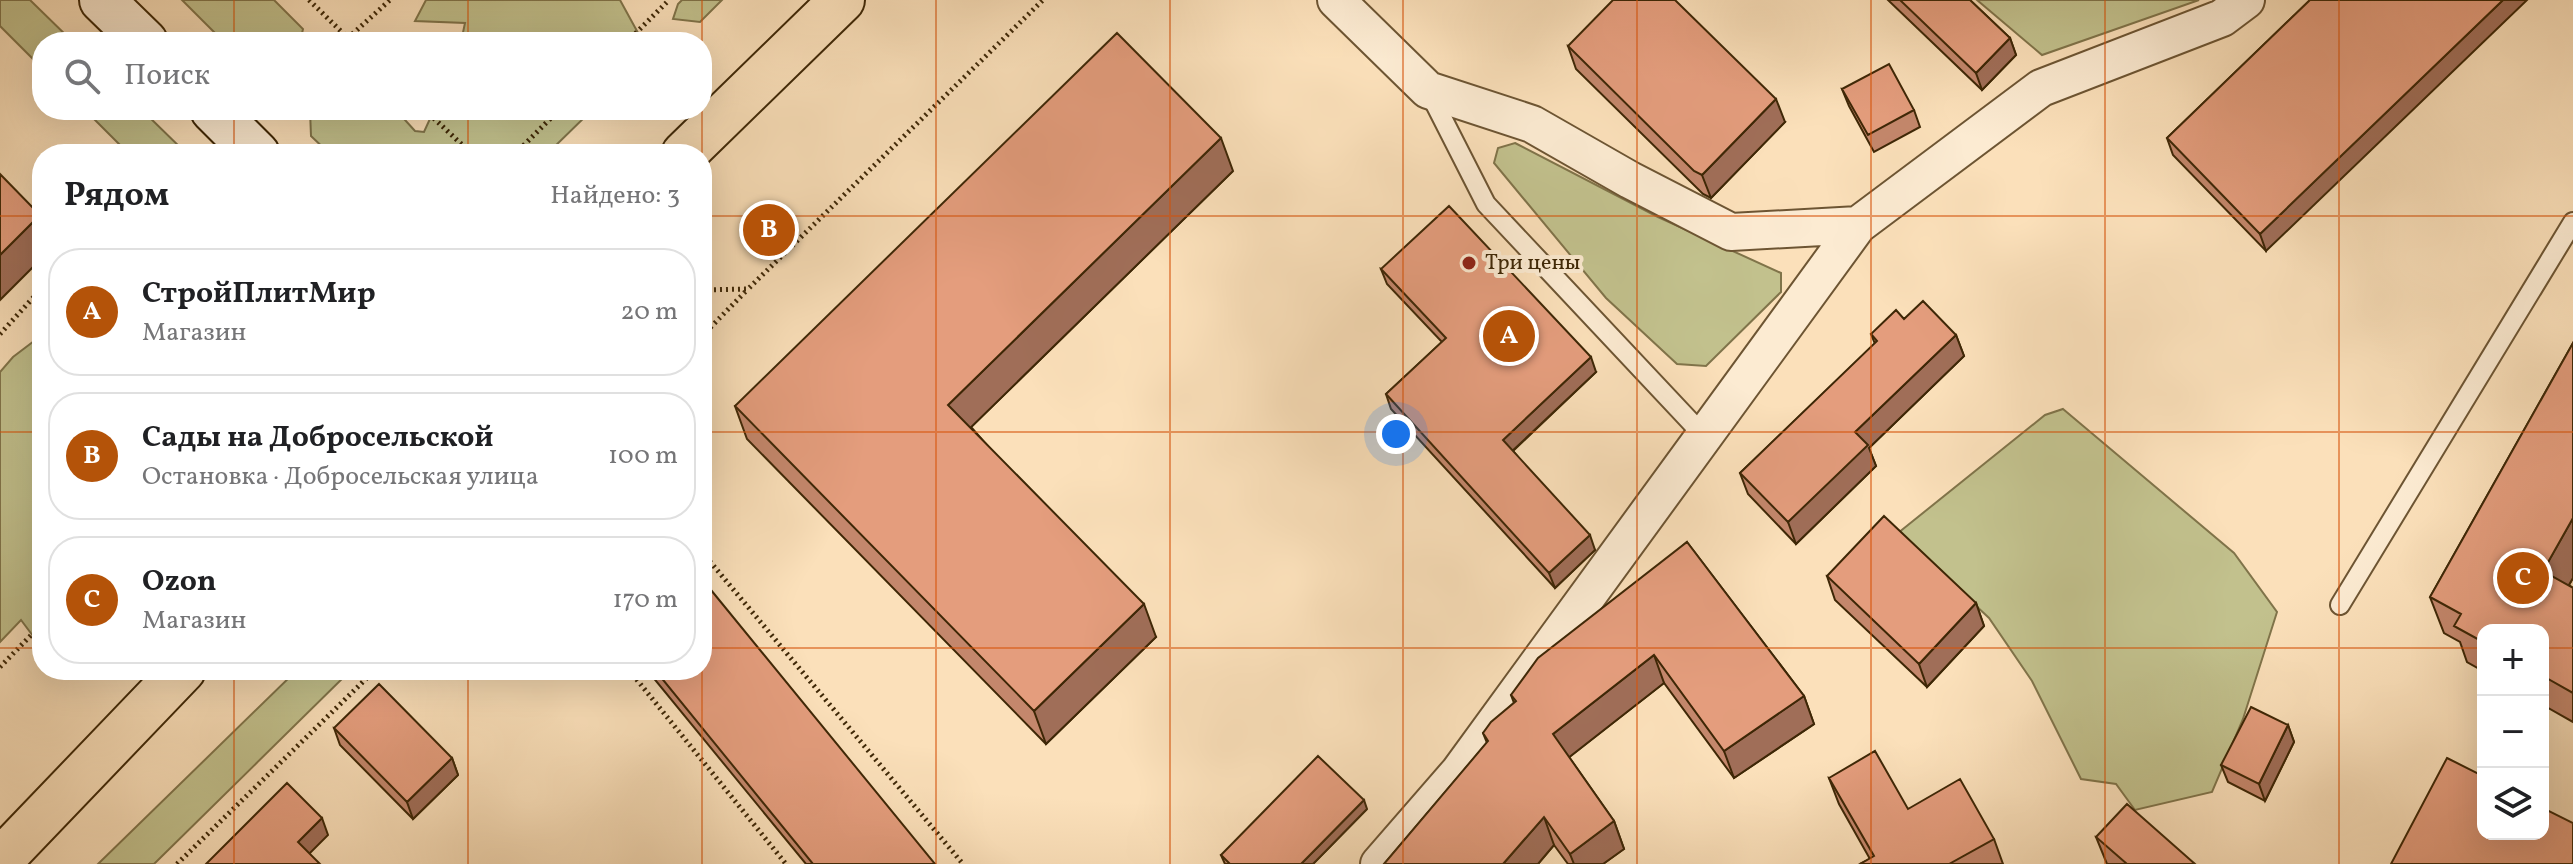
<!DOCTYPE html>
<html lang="ru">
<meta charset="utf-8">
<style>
:root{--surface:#fff;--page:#f2f2f2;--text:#202124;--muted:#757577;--line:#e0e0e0;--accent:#b45309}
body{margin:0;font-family:Vollkorn,serif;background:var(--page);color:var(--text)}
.controls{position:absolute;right:24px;bottom:24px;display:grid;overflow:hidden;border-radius:16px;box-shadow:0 8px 32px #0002}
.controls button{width:72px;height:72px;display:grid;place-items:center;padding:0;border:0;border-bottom:2px solid var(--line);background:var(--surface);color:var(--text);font:40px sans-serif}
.you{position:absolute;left:1396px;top:434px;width:28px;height:28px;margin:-20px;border:6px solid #fff;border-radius:50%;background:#1a73e8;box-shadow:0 0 0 12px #1a73e833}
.badge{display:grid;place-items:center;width:52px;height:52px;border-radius:50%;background:var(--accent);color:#fff;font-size:26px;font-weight:700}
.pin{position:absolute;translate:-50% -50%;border:4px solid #fff;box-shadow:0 2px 8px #0006}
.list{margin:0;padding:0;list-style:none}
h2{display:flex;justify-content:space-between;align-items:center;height:104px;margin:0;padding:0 32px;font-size:34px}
h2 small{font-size:26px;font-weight:400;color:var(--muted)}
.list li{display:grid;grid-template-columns:52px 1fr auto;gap:24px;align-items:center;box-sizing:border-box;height:128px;margin:0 16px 16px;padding:0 16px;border:2px solid var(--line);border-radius:32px}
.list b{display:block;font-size:30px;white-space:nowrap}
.list p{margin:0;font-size:26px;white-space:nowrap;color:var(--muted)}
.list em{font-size:26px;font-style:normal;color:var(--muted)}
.icon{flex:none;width:44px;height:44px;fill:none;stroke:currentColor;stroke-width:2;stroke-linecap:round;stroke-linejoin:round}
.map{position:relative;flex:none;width:2573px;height:864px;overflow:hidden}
.search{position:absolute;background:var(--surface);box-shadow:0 8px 32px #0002;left:32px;top:32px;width:680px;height:88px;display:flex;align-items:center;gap:20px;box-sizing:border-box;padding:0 28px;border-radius:32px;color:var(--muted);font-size:30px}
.panel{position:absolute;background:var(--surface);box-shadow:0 8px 32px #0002;left:32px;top:144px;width:680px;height:536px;border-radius:32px}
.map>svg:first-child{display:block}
.green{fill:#c2c18d;stroke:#80744a;stroke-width:2}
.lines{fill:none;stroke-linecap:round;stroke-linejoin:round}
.lane-casing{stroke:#6d5533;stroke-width:22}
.street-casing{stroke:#6d5533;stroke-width:40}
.secondary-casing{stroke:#3e2706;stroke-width:48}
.primary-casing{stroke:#3e2706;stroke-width:48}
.path{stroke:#3e2706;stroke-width:5;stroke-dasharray:2 4;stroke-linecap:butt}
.lane{stroke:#fcebd2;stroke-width:18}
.street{stroke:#fcebd2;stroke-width:36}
.secondary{stroke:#fcebd2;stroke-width:44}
.primary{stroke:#fbe0ba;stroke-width:44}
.wall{fill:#c4876c;stroke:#3e2706;stroke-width:2}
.shaded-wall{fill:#a06e58;stroke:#3e2706;stroke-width:2}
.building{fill:#e49d7d;stroke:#3e2706;stroke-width:2}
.grid{fill:none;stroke:#d7540b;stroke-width:2;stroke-opacity:0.55}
.poi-dot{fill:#8f2418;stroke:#fcebd2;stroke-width:3}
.labels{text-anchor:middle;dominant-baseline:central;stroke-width:8;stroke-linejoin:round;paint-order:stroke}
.poi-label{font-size:22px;fill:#3e2706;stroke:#fcebd2;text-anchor:start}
</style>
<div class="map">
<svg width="2573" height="864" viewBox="0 0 2573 864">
<rect width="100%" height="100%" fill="#fbe0ba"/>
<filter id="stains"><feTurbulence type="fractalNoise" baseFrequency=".0025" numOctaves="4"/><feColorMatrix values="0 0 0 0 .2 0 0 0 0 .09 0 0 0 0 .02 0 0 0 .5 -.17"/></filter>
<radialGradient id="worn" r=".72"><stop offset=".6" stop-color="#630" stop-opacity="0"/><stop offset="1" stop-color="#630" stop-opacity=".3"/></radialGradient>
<path class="green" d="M 0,0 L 30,0 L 73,42 L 42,42 L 42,68 L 0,26 Z
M 182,0 L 274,0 L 303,29 L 300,42 L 224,42 Z
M 426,0 L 620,0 L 643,42 L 461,42 L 465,23 L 415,21 Z
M 682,0 L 722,0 L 700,22 L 673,19 L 678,4 Z
M 1977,0 L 2199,0 L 2042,55 Z
M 85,110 L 142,110 L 187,154 L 129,154 Z
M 310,110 L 396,110 L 415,131 L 424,132 L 434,110 L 592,110 L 547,154 L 330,154 L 311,136 Z
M 1515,143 L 1658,217 L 1781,273 L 1781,292 L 1706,366 L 1677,364 L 1606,298 L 1494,163 L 1498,148 Z
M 42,335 L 42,648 L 21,620 L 0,642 L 0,372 L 13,357 Z
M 2063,409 L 2234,553 L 2277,612 L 2243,719 L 2212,792 L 2135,810 L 2116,784 L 2081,779 L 2032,681 L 1989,618 L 1898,533 L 2045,415 Z
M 297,670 L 351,670 L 154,864 L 98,864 Z"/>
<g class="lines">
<defs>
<path id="lane" d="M 1429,92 L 1486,204 L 1704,436
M 2340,605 L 2573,222"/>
<path id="street" d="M 1336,0 L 1428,90 L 1532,124 L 1630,180 L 1731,232 L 1858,225 L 2041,88 L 2222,18 L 2246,0
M 1379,864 L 1459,772 L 1858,225"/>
<path id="secondary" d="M 102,0 L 145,42
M 213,110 L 257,154"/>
<path id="primary" d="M 684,154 L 842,0
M 0,861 L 183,670"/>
</defs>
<use href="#lane" class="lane-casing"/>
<use href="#street" class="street-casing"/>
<use href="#secondary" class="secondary-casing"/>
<use href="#primary" class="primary-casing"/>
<path class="path" d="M 309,0 L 352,42
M 348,38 L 390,0
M 627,42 L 669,0
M 425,110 L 472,154
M 515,154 L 559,110
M 702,290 L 748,289 L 1043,0
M 0,334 L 42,288
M 702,336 L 747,290
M 702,552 L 963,864
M 0,667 L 42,624
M 629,670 L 786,864
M 177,864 L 375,670"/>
<use href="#lane" class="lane"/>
<use href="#street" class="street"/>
<use href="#secondary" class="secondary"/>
<use href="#primary" class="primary"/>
</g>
<path class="wall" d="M 1888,0 L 1970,0 L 2010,38 L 2016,55 L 1982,90 Z
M 2310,0 L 2266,251 L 2173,155 L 2167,138 Z
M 1568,46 L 1785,122 L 1711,198 L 1703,194 L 1576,69 Z
M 1842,89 L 1914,110 L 1920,127 L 1874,152 L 1849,106 Z
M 1233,171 L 971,427 L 1156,637 L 1046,744 L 747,439 L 735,406 Z
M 1381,269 L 1596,372 L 1513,451 L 1595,550 L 1555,588 L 1391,409 L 1386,394 L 1442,342 L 1387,284 Z
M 1904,319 L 1956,335 L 1964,356 L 1869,448 L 1876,466 L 1796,544 L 1748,494 L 1740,473 L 1875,344 L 1871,334 Z
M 2573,343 L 2573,578 L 2569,585 L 2573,588 L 2573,722 L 2543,705 L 2543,630 L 2483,630 L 2483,671 L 2467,662 L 2460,642 L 2444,633 L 2430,597 Z
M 1687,542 L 1804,696 L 1814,724 L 1734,778 L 1664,683 L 1569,757 L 1614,821 L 1624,849 L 1603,864 L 1568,864 L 1554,845 L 1538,864 L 1384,864 L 1487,743 L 1483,733 L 1514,703 L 1511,695 Z
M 1827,576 L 1976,603 L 1984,626 L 1927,687 L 1835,600 Z
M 647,670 L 702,670 L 935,864 L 806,864 Z
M 2288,725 L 2294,742 L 2265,801 L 2228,782 L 2221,765 Z
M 334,728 L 452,758 L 458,775 L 413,819 L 340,745 Z
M 1829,778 L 1908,809 L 1994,839 L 2003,864 L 1860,864 L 1870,859 L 1839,804 Z
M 1367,809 L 1313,864 L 1225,864 L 1221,855 Z
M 2096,837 L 2195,864 L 2107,864 Z"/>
<path class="shaded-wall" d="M 2503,0 L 2527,0 L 2266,251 L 2260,234 Z
M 2010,38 L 2016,55 L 1982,90 L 1976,73 Z
M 1776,99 L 1785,122 L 1711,198 L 1702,175 Z
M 1221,138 L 1233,171 L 960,438 L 948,405 Z
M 40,215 L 42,220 L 42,258 L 0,300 L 0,255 Z
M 1956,335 L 1964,356 L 1869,448 L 1876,466 L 1796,544 L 1788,522 L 1855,432 Z
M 1591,357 L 1596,372 L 1508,455 L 1503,440 Z
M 2573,518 L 2573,578 L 2556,607 L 2543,571 Z
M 1590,535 L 1595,550 L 1555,588 L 1549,573 Z
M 1976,603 L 1984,626 L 1927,687 L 1919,664 Z
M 1144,604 L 1156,637 L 1046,744 L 1034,711 Z
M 1654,655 L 1664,683 L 1563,762 L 1553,734 Z
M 1804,696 L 1814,724 L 1734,778 L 1724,751 Z
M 2288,725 L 2294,742 L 2265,801 L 2259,784 Z
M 452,758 L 458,775 L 413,819 L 407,802 Z
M 1364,800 L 1367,809 L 1313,864 L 1301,864 Z
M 1544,817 L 1554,845 L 1538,864 L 1503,864 Z
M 322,818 L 328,835 L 304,859 L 298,842 Z
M 1614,821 L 1624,849 L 1603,864 L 1574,864 L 1570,854 Z"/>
<path class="building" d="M 1613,0 L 1675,0 L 1776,99 L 1702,175 L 1694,171 L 1568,46 Z
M 1900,0 L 1970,0 L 2010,38 L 1976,73 Z
M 2310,0 L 2503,0 L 2260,234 L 2167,138 Z
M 1117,33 L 1221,138 L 948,405 L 1144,604 L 1034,711 L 735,406 Z
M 1889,64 L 1914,110 L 1868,135 L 1842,89 Z
M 0,174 L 40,215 L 0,255 Z
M 1449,206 L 1591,357 L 1503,440 L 1590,535 L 1549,573 L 1386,394 L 1446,338 L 1381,269 Z
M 1923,301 L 1956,335 L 1855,432 L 1868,445 L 1788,522 L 1740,473 L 1877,341 L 1871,334 L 1896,310 L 1904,319 Z
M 2573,343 L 2573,518 L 2543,571 L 2573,588 L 2573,693 L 2543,676 L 2543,630 L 2483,630 L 2483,642 L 2454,626 L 2461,614 L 2430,597 Z
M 1884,516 L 1976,603 L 1919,664 L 1827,576 Z
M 1687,542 L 1804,696 L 1724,751 L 1654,655 L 1553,734 L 1614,821 L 1570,854 L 1544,817 L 1503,864 L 1384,864 L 1488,741 L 1483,733 L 1491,722 L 1516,701 L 1511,695 L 1538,658 Z
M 702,579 L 935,864 L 813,864 L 655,670 L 702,670 Z
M 379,684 L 452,758 L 407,802 L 334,728 Z
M 2251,707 L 2288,725 L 2259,784 L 2221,765 Z
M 1875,751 L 1908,809 L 1960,779 L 1994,839 L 1949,864 L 1860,864 L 1874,856 L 1829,778 Z
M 1318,756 L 1364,800 L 1301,864 L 1230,864 L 1221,855 Z
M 2447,758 L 2483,776 L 2483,834 L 2543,834 L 2543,808 L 2573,823 L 2573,864 L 2391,864 Z
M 287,783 L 322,818 L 298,842 L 320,864 L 206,864 Z
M 2127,804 L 2195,864 L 2127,864 L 2096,837 Z"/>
<path class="grid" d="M 234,0 L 234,42M 468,0 L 468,42M 702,0 L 702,42M 936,0 L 936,864M 1170,0 L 1170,864M 1403,0 L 1403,864M 1637,0 L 1637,864M 1871,0 L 1871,864M 2105,0 L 2105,864M 2339,0 L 2339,864M 234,110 L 234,154M 468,110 L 468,154M 702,110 L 702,154M 0,216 L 42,216M 702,216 L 2573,216M 0,432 L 42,432M 702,432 L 2573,432M 0,648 L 42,648M 702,648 L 2483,648M 2543,648 L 2573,648M 234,670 L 234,864M 468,670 L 468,864M 702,670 L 702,864"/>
<circle class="poi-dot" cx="1469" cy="263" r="8"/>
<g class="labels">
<g class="poi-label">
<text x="1485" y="263">Три цены</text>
</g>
</g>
<rect width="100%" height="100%" filter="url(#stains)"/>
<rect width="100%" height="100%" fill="url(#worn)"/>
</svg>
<div class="controls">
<button>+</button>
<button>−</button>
<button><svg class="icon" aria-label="layers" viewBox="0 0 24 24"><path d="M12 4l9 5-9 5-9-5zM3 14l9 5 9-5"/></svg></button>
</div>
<div class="you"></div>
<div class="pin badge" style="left:1509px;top:336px">A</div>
<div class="pin badge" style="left:769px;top:230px">B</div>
<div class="pin badge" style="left:2523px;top:578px">C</div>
<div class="search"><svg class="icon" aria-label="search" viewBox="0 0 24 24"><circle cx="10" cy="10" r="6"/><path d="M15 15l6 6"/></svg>Поиск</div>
<section class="panel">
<h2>Рядом<small>Найдено: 3</small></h2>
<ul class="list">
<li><span class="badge">A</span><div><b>СтройПлитМир</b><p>Магазин</p></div><em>20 m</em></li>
<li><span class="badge">B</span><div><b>Сады на Добросельской</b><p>Остановка · Добросельская улица</p></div><em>100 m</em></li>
<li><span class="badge">C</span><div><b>Ozon</b><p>Магазин</p></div><em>170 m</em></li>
</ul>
</section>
</div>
